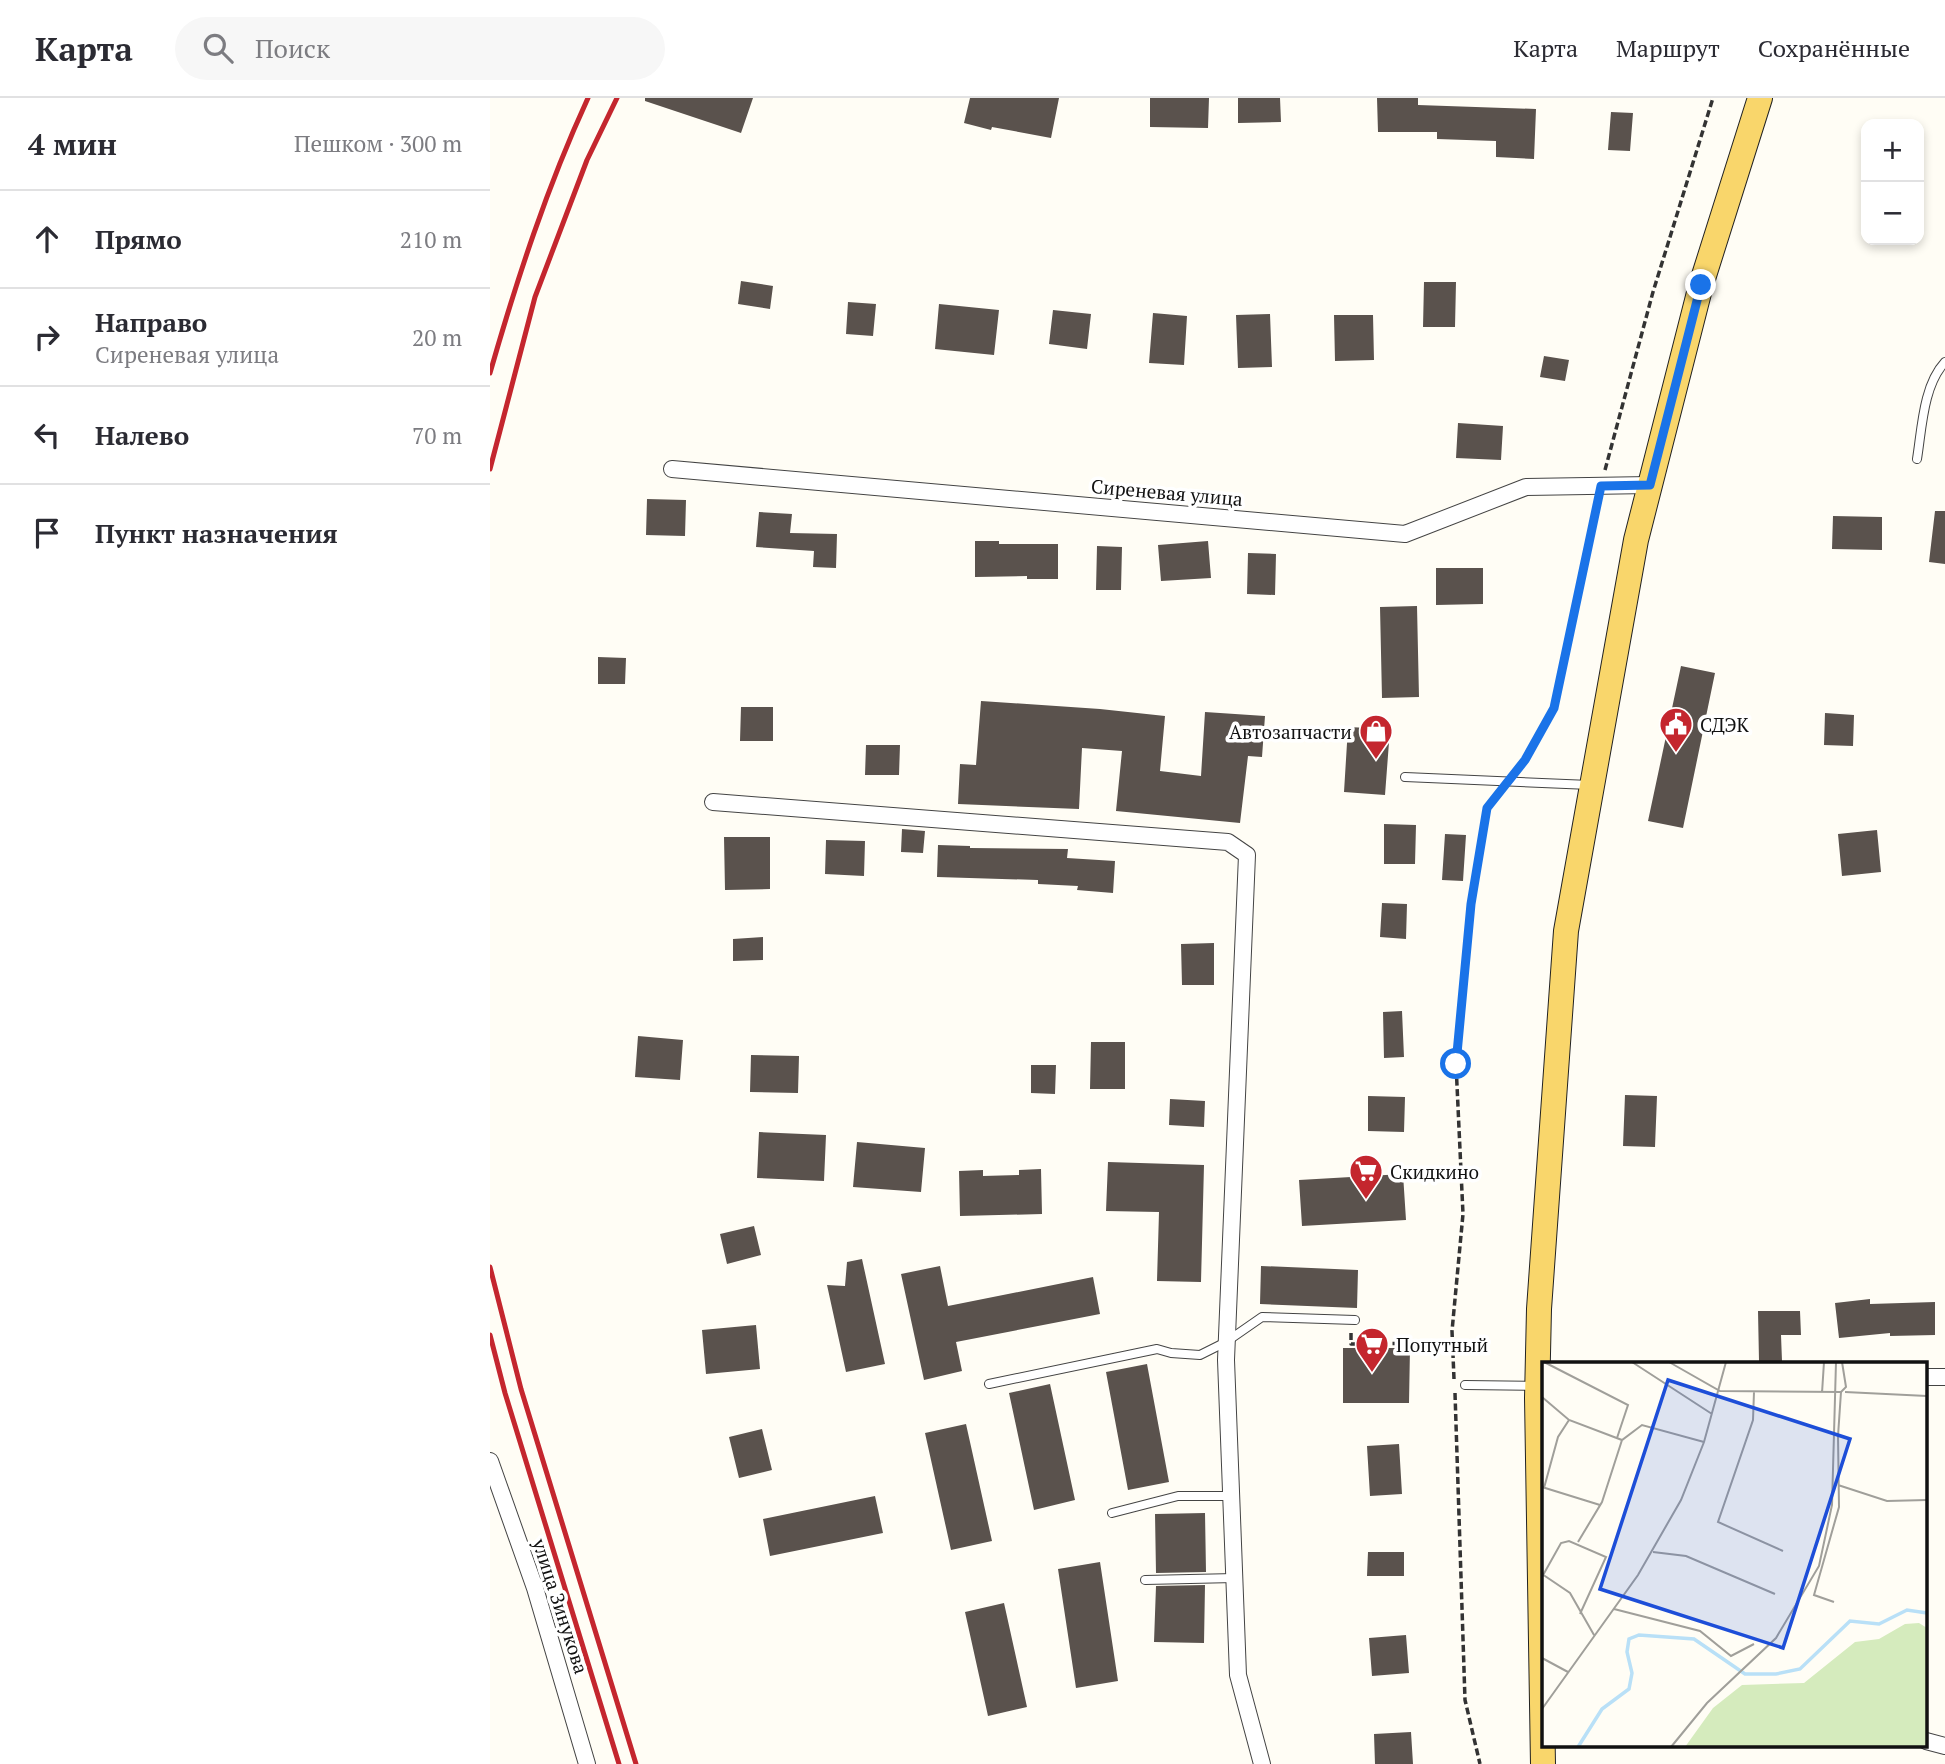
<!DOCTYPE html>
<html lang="ru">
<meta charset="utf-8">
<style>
:root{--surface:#fff;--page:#f7f7f7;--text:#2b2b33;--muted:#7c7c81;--line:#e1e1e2}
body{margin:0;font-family:"PT Serif",serif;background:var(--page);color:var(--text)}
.controls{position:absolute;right:21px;top:21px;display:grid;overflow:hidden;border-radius:14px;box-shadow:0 4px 10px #0003}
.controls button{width:63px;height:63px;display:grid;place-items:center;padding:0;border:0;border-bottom:2px solid var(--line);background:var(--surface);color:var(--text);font:35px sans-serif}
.stop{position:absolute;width:21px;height:21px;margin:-16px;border:5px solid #1a73e8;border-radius:50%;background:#fff}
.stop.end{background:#1a73e8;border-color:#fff;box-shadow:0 2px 7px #0008}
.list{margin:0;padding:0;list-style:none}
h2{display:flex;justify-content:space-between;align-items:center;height:91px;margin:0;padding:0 28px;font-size:30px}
h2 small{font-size:23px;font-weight:400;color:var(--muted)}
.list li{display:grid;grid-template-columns:46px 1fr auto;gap:21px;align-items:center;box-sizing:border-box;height:98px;padding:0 28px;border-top:2px solid var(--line)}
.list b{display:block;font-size:26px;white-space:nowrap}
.list p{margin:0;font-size:23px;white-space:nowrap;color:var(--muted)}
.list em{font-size:23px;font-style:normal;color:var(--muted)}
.icon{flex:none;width:38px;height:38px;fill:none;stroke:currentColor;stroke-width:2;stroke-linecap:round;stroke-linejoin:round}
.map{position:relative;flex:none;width:1455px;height:1666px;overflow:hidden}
header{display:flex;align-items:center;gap:42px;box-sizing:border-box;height:98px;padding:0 35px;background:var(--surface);border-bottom:2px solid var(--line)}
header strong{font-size:33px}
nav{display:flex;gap:38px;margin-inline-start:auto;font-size:24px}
.search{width:490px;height:63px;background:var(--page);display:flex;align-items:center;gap:18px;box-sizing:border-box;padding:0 24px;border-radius:38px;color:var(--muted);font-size:26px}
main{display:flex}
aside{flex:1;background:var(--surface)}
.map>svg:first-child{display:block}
.building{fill:#5a524d}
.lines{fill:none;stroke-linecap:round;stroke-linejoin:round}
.lane-casing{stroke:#444;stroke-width:10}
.street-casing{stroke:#444;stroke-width:18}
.primary-casing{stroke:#222;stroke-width:26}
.path{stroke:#333;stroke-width:3.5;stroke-dasharray:7 3.5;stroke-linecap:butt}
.lane{stroke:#fff;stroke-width:8}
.street{stroke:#fff;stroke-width:16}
.primary{stroke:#f9d66b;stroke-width:24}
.rail{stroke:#c4262e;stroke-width:5}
.route{stroke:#1a73e8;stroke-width:9}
.labels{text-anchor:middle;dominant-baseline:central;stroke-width:7;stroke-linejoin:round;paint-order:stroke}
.street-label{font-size:19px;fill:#111;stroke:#fff}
.poi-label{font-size:19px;fill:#111;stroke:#fff;text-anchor:start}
.inset-river{fill:none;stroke:#b9e0f7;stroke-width:3.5}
.inset-road{fill:none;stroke:#a09f9a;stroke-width:2}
.view{fill:#1d4ed8;fill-opacity:0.15;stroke:#1d4ed8;stroke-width:3.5}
.inset-edge{fill:none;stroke:#111;stroke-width:3.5}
</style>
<header>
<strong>Карта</strong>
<div class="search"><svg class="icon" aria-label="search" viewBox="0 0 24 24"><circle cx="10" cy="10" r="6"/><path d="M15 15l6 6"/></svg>Поиск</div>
<nav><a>Карта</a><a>Маршрут</a><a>Сохранённые</a></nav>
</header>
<main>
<aside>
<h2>4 мин<small>Пешком · 300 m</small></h2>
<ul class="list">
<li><svg class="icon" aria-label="ahead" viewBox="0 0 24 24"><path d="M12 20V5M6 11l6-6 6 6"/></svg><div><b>Прямо</b></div><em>210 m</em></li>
<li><svg class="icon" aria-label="right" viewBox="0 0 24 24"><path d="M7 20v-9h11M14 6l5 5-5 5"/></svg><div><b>Направо</b><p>Сиреневая улица</p></div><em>20 m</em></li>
<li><svg class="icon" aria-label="left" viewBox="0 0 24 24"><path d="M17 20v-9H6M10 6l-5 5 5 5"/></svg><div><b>Налево</b></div><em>70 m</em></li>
<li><svg class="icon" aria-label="arrive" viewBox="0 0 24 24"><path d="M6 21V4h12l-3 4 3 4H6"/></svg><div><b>Пункт назначения</b></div></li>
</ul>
</aside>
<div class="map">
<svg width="1455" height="1666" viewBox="0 0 1455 1666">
<rect width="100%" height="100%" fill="#fffdf5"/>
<path class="building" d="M 155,0 L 263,0 L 251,35 L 155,3 Z
M 480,0 L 569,0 L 561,40 L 502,29 L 501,32 L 474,25 Z
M 660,0 L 719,0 L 718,30 L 660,29 Z
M 748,0 L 790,0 L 791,24 L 748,25 Z
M 887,0 L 928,0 L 928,7 L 1046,11 L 1044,61 L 1006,59 L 1006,43 L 947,41 L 947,34 L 888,34 Z
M 1121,14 L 1143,15 L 1140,53 L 1118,52 Z
M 251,183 L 283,188 L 280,211 L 248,206 Z
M 934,184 L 966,184 L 965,229 L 933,229 Z
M 358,204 L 386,206 L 383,238 L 356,236 Z
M 449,206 L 509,212 L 504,257 L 445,251 Z
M 563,212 L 601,216 L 597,251 L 559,246 Z
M 663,215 L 697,218 L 694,267 L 659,265 Z
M 780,216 L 782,269 L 748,270 L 746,217 Z
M 844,217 L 883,217 L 884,262 L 845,263 Z
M 1054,258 L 1079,262 L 1075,283 L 1050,279 Z
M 968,325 L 1013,328 L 1011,362 L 966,360 Z
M 157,401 L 196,402 L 195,438 L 156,437 Z
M 1445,413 L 1455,413 L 1455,466 L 1439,464 Z
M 269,414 L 302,416 L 300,435 L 347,436 L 346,470 L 323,469 L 324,453 L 266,449 Z
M 1343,418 L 1392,419 L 1392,452 L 1342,451 Z
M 485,443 L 509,443 L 509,446 L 568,446 L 568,481 L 537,481 L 537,478 L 485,479 Z
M 718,443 L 721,480 L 671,483 L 668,447 Z
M 607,448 L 632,449 L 631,492 L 606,492 Z
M 758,455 L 786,456 L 785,497 L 757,496 Z
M 946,470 L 993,470 L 993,506 L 946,507 Z
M 927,508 L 929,599 L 892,600 L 890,509 Z
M 108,559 L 136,560 L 135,586 L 108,586 Z
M 1191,568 L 1225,575 L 1193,730 L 1158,723 Z
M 491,603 L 610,611 L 675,618 L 670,673 L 711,678 L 715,614 L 775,618 L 772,659 L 758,658 L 750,725 L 626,713 L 632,653 L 592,650 L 589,711 L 468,706 L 470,666 L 486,667 Z
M 251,609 L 283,609 L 283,643 L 250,643 Z
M 1335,615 L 1364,617 L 1363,648 L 1334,647 Z
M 858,629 L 900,631 L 895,697 L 854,694 Z
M 376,647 L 410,647 L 409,677 L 375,677 Z
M 894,726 L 926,727 L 925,766 L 894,766 Z
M 412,731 L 435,733 L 433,755 L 411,754 Z
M 1387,732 L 1391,774 L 1352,778 L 1348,736 Z
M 955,736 L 976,737 L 973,783 L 952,782 Z
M 234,739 L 280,739 L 280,791 L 235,792 Z
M 336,742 L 375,743 L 374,778 L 335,776 Z
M 448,747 L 480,748 L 480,750 L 578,751 L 577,760 L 625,763 L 623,795 L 587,792 L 588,788 L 548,786 L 548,782 L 447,779 Z
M 892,805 L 917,806 L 916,841 L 890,839 Z
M 273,839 L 273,862 L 243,863 L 243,841 Z
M 724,845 L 724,887 L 692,887 L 691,846 Z
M 912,913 L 914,959 L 894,960 L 893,914 Z
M 148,938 L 193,942 L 190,982 L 145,979 Z
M 601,944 L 635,944 L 635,991 L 600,991 Z
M 261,957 L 309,958 L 308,995 L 260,994 Z
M 541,967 L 566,967 L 565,996 L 541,995 Z
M 1135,997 L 1167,998 L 1165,1049 L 1133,1048 Z
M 878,998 L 915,999 L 914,1034 L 878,1033 Z
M 680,1001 L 715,1003 L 714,1029 L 679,1027 Z
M 269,1034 L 336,1037 L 334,1083 L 267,1080 Z
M 367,1044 L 435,1050 L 431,1094 L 363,1089 Z
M 618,1064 L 714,1067 L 711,1184 L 667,1183 L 669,1114 L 616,1113 Z
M 551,1071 L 552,1116 L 470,1118 L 469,1073 L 493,1072 L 493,1078 L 529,1077 L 529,1072 Z
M 913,1076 L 916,1122 L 812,1128 L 809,1082 Z
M 264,1128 L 271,1157 L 237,1166 L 230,1136 Z
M 372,1161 L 395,1266 L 356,1274 L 337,1187 L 355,1188 L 357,1164 Z
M 450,1168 L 458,1208 L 603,1179 L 610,1216 L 466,1244 L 472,1273 L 434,1282 L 411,1176 Z
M 771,1168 L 868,1172 L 867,1210 L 770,1206 Z
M 1380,1201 L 1380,1206 L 1445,1204 L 1445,1237 L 1400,1238 L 1400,1235 L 1349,1240 L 1345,1205 Z
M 1268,1213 L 1310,1213 L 1311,1237 L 1291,1237 L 1292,1263 L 1269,1263 Z
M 266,1227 L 270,1271 L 216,1276 L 212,1232 Z
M 853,1250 L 920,1250 L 919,1305 L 853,1305 Z
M 657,1266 L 679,1384 L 638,1392 L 616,1274 Z
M 560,1286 L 585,1402 L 544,1412 L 519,1295 Z
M 476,1326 L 502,1443 L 461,1452 L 435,1335 Z
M 272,1331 L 282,1372 L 249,1380 L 239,1339 Z
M 909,1346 L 912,1396 L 880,1398 L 877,1348 Z
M 385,1398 L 393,1435 L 280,1458 L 273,1421 Z
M 715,1415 L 716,1474 L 666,1475 L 665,1416 Z
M 878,1454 L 914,1454 L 914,1478 L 877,1478 Z
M 610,1464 L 628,1583 L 586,1590 L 568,1471 Z
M 715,1487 L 714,1545 L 664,1544 L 666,1488 Z
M 514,1505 L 537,1609 L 498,1618 L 475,1514 Z
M 916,1537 L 919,1575 L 882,1578 L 879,1540 Z
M 921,1634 L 923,1666 L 885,1666 L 884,1636 Z"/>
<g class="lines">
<defs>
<path id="lane" d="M 1427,361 C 1432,330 1433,288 1455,264
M 915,679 L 1100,687
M 499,1286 L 667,1251 L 681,1255 L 710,1257 L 736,1244 L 772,1219 L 865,1222
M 975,1287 L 1045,1288
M 622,1415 L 688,1398 L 741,1398
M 655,1482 L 745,1480"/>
<path id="street" d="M 182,371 L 915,436 L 1036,389 L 1160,387
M 223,704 L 738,744 L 757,757 L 736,1262 L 748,1577 L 772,1666
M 1436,1279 L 1455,1279
M 0,1363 L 45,1490 L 97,1666
M 1436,1643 L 1455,1648"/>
<path id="primary" d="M 1053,1666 L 1047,1300 L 1049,1211 L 1076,833 L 1146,442 L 1211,187 L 1270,0"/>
</defs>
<use href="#lane" class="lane-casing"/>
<use href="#street" class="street-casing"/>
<use href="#primary" class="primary-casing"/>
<path class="path" d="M 1115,372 L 1163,194 L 1223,0
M 1028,672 L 1064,610 L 1108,403
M 861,1235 L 861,1246 L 963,1245
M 964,1281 L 962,1233 L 973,1116 L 966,966 L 981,806 L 997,710 L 1008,697
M 965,1295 L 975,1602 L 990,1666"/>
<use href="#lane" class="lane"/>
<use href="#street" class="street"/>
<use href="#primary" class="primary"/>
<path class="rail" d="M 0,275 C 27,181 57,89 98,0
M 0,371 L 45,199 L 97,62 L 127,0
M 0,1169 L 31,1291 L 146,1666
M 0,1237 L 15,1295 L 129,1666"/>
</g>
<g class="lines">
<path class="route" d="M 966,966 L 981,806 L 997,710 L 1035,662 L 1064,610 L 1111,388 L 1160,387 L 1211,187"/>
</g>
<defs>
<symbol id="civic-pin" viewBox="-11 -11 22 30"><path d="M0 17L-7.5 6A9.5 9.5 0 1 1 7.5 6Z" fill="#c4262e" stroke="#fff"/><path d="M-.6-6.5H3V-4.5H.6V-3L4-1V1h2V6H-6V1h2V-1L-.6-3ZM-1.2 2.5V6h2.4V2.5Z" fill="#fff"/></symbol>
<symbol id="shop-pin" viewBox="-11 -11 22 30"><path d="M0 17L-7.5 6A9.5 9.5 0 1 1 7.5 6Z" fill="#c4262e" stroke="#fff"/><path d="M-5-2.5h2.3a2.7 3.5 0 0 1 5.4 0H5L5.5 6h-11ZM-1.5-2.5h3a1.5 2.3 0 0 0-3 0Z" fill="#fff"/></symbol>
<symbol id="supermarket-pin" viewBox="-11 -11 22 30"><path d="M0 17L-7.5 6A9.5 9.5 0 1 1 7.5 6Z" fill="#c4262e" stroke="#fff"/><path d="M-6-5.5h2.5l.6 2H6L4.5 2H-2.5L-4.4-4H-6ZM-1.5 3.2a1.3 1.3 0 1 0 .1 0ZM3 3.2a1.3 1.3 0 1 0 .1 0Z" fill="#fff"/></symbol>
</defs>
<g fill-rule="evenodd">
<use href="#civic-pin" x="1167" y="607" width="38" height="52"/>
<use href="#shop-pin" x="867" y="614" width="38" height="52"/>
<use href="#supermarket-pin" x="857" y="1054" width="38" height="52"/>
<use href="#supermarket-pin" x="863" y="1227" width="38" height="52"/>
</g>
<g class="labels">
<g class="street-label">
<text transform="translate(677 394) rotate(5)">Сиреневая улица</text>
<text transform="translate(71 1508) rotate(72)">улица Зинукова</text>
</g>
<g class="poi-label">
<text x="1210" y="626">СДЭК</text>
<text x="862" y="633" text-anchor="end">Автозапчасти</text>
<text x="900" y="1073">Скидкино</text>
<text x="906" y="1246">Попутный</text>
</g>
</g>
<g transform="translate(1052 1264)">
<rect width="385" height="385" fill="#fffdf5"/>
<path d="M 377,261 L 385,266 L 385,385 L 143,385 L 171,346 L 200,323 L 262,321 L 313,280 L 337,277 L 363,262 Z" fill="#d5ebbd"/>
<path class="inset-river" d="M 36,385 L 60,347 L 87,327 L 90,311 L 85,290 L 87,277 L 97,273 L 152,277 L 203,312 L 234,312 L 258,307 L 308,259 L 337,262 L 365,248 L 385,251"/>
<path class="inset-road" d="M 2,0 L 86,43 L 75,76M 90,0 L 170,52M 127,0 L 178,29 L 299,30M 212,30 L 211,58 L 176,160 L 241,189M 303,30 L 385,34M 280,31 L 282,0M 0,35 L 27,58 L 80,78 L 100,63 L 162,80M 296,123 L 345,139 L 385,138M 0,125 L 58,143M 2,126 L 16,75 L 27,58M 36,180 L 60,140 L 80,78M 111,190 L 144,194 L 233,232M 0,212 L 28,231 L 52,273M 0,215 L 19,181 L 27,179 L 64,195 L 38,252M 292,240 L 272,233 L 297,145 L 296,74 L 299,30 L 304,25 L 300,0M 72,247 L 158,269 L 189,294 L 212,282M 0,296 L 26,310M 0,347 L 96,213 L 139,138 L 162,80 L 184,0M 129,385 L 165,341 L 234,276 L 277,204 L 290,143 L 294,0"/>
<path class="view" d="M 126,18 L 308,77 L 241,286 L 58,227 Z"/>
<rect width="385" height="385" class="inset-edge"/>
</g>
</svg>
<div class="controls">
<button>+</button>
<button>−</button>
</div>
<div class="stop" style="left:966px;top:966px"></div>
<div class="stop end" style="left:1211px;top:187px"></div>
</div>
</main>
